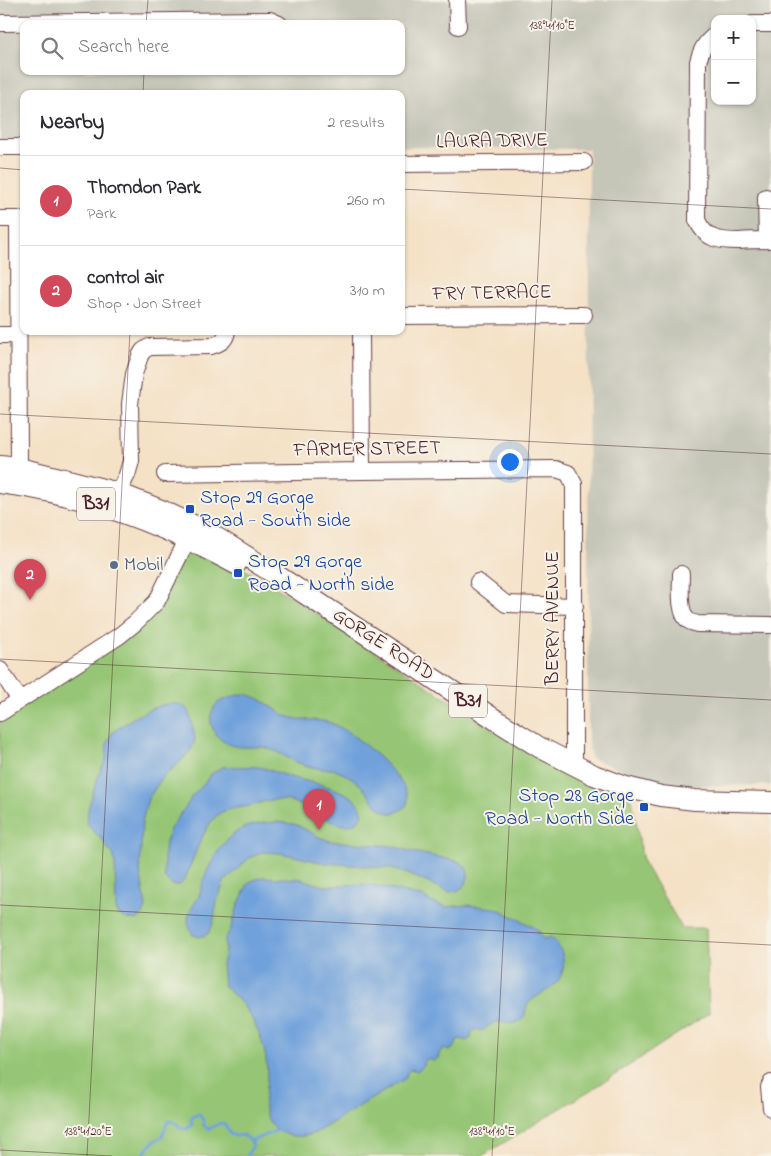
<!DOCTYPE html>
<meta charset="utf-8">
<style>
:root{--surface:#fff;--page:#f7f7f7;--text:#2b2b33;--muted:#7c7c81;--line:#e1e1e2;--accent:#d1495b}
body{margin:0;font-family:"Indie Flower",sans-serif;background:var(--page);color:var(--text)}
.controls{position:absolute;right:15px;top:15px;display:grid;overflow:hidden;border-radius:10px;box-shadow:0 1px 4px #0004}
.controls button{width:45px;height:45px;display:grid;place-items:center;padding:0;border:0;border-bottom:1px solid var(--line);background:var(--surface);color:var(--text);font:25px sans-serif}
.you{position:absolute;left:509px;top:461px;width:18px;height:18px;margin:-12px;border:4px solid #fff;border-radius:50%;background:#1a73e8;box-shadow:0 0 0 8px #1a73e833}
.badge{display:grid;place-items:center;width:32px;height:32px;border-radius:50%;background:var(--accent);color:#fff;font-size:16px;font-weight:700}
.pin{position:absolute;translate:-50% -41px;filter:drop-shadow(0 1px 2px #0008)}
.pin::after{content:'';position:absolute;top:26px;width:18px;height:15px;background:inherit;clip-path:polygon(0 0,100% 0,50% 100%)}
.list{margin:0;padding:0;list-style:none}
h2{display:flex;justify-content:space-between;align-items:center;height:65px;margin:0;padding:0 20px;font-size:21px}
h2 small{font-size:16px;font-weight:400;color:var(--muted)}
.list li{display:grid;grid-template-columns:32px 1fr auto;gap:15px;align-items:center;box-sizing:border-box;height:90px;padding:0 20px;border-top:1px solid var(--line)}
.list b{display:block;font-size:19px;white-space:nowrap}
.list p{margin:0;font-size:16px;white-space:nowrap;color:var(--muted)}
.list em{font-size:16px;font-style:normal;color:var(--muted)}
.icon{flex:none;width:28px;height:28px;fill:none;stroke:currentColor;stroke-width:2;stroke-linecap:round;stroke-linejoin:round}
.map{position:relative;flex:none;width:771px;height:1156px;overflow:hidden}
.search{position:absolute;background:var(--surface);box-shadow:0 1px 4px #0004;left:20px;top:20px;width:385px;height:55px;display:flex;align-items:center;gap:12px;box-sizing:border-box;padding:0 18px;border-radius:10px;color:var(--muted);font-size:19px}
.panel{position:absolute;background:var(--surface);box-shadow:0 1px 4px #0004;left:20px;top:90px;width:385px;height:245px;border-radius:10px}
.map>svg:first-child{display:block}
.industrial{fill:#c5c5b8;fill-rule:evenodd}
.green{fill:#96c675;stroke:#707250}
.water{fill:#71a1db;stroke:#5e6083}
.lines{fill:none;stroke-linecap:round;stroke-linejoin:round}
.stream{stroke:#71a1db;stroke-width:3}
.minor-casing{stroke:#643c42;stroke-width:18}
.major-casing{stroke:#643c42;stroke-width:22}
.minor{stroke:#fff;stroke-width:16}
.major{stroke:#fff;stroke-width:20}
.ticks{fill:none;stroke:#4a1f2b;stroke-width:1;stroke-opacity:0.45}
.transit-dot{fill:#1a4fb4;stroke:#f7f3e8;stroke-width:2}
.service-dot{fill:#5c6f8a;stroke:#f7f3e8;stroke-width:2}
.labels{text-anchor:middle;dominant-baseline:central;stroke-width:4;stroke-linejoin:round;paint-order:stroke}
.shield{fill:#f7f3e8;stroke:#7e5f64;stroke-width:1}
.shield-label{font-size:19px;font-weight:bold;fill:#4a1f2b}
.street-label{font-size:20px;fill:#4a1f2b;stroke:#f7f3e8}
.transit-label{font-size:20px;fill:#164399;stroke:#f7f3e8;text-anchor:start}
.service-label{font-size:20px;fill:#4e5e75;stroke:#f7f3e8;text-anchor:start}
.ticks-label{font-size:12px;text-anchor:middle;fill:#4a1f2b;stroke:#f7f3e8;stroke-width:4;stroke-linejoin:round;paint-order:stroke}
</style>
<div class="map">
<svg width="771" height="1156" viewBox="0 0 771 1156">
<rect width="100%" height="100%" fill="#f7f3e8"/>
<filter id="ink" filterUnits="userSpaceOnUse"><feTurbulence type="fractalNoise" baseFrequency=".02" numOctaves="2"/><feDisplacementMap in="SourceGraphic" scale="10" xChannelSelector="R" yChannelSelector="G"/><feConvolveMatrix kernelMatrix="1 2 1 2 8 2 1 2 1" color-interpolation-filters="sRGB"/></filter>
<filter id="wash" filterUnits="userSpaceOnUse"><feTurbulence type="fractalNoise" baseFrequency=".0096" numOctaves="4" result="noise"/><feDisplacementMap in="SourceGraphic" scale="20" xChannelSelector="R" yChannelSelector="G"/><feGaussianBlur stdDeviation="1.12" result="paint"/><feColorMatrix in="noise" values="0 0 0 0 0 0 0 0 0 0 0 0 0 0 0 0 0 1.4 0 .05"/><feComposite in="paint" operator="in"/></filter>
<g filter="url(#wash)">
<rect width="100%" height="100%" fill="#f4e1c6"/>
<path class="industrial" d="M 0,0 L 771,0 L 771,785 L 680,786 L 639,777 L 591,758 L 588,741 L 589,149 L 401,147 L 401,94 L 24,94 L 24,144 L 0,144 ZM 715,19 L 752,19 L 752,101 L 715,101 ZM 24,24 L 401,24 L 401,71 L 24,71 Z"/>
<path class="green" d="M 187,540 C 251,569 308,607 366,646 C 416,678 465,711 515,744 L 545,762 L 578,780 L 632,799 L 643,862 L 682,928 L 706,928 L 709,1013 L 607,1080 L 482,1156 L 0,1156 L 0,713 L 135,623 Z"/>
<path class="water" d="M 243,694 C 260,695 272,709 287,716 C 301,722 317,718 331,723 C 338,726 345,730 351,734 C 365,744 418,787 406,806 C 403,810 398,812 393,813 C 377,814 368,790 357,782 C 352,777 344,774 337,771 C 332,768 328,769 323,769 C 316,768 310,767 304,765 C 291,761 280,752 267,748 C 262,746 256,747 252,747 C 235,748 221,745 213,729 C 209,721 210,712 216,705 C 219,701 221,701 226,699 C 232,697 236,695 243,694 Z
M 173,703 L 183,706 L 188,710 L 192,722 L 195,740 L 191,750 L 181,761 L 162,778 L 148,799 L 145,810 L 142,822 L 140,871 L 146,907 C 142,923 129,922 118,914 L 116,908 L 115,863 L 114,858 L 113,854 L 107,848 L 102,839 L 90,828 L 87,823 L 88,810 L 91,799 L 100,771 L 106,760 L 107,743 L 113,732 L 133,718 L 150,709 L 161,705 Z
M 222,767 C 233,767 245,766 257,767 C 268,768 277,773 287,776 C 307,782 336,786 353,798 C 359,802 361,807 363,814 C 360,820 355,824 348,825 C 328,826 304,800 280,800 C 271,799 262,802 254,805 C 244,807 234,808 224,811 C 208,817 197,849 191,864 C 188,871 186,879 180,885 L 172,885 L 165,878 L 164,874 L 164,849 L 170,829 L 189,802 L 191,797 L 203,785 L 210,775 Z
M 276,822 L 287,823 L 297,825 L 319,837 L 330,841 L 392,846 L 413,852 L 457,861 C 476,868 469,892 449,892 L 408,874 L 389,868 L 325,863 L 280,853 L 263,852 L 249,858 L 224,882 L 217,902 L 213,924 L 208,934 L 200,937 L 193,935 C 190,930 188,926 188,920 C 188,911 195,904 199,896 C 201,891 202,886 203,881 C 210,863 220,844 235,833 C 246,824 263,823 276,822 Z
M 262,877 L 302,879 L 320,885 L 328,886 L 363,884 L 379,886 L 414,895 L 423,896 L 426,899 L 433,903 L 446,907 L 467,905 L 496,908 L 532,926 L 540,932 L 540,935 L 544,939 L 551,937 C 565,949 569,972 554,985 C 547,992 536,995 529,1003 C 524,1009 527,1019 518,1022 C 512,1025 505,1021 499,1022 C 492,1023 487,1027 482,1031 C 477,1028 473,1030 471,1034 L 471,1038 L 466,1041 L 461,1039 L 457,1040 L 455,1047 L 449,1051 L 445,1049 C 441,1050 438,1053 439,1057 L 433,1061 C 427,1057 422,1061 423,1067 L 417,1071 C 410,1067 406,1071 406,1078 L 317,1132 C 297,1141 273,1136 266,1114 C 262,1101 267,1088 267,1075 C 268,1044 250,1005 224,987 L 222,964 L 225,952 L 225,938 L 230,931 L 239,903 L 249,882 Z"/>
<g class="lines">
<path class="stream" d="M 144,1154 C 148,1146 153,1140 162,1137 L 168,1121 C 174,1121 177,1123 180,1128 L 187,1129 L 192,1125 L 191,1120 L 194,1116 L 199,1114 L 203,1120 L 204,1126 L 209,1129 L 220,1123 L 225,1124 L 230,1134 L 236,1136 L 243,1135 L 251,1141 L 278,1130
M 247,1156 L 248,1153 L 253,1146 L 251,1141"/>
</g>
</g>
<g filter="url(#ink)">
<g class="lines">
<defs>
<path id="minor" d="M 457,0 L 458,26
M 0,23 L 270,20 L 279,24
M 752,24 L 771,24
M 715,35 C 705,43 701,50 698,62 L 697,220 C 706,240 719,241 739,241 C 750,240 760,240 771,240
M 0,147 L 24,147
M 401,164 L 584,162
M 766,197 L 767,240
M 0,219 L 18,219 L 19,468
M 401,316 L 584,315
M 361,331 L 362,471
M 0,335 L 18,335
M 165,474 L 362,471 L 556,469 L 568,473 L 574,484 L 574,765
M 118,493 L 127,475 L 131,461 L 130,404 L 134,374 L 140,356 L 143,351 L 149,347 L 211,346 C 219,344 226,341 227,331
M 681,574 C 681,586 678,614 689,621 C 692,623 695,623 697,624 L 771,625
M 478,582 L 506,604 L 575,606
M 0,670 L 20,700
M 0,713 L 119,636 L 135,623 L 157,601 L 187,540 L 191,529
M 771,1083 L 769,1087 L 771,1108"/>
<path id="major" d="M 0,466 L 19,468 L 72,481 L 118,493 L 161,510 L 206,531 L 278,576 L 496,720 L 539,747 L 594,775 L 626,787 L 661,796 L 695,800 L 771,802
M 0,483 C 82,493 164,525 236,564"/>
</defs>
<use href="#minor" class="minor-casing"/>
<use href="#major" class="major-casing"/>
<use href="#minor" class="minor"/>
<use href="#major" class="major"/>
</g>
</g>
<path class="ticks" d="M 146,24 L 148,0M 143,94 L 144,71M 0,168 L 24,170M 401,189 L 771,209M 0,414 L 771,454M 0,659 L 771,700M 0,905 L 771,945M 0,1150 L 112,1156M 87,1156 L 130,331M 492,1156 L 552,0"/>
<g class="transit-dot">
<rect x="185" y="504" width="10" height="10" rx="2.5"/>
<rect x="233" y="568" width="10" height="10" rx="2.5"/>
<rect x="639" y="802" width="10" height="10" rx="2.5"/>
</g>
<circle class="service-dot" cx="114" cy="565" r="5"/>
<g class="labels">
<g class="shield">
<rect x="77" y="487.5" width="38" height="33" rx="4"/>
<rect x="449" y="684.5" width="38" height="33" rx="4"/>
</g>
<g class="shield-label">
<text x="96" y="504">B31</text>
<text x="468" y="701">B31</text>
</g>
<g class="street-label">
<text transform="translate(492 142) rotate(-1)">LAURA DRIVE</text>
<text transform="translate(492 294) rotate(-1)">FRY TERRACE</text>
<text transform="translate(367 450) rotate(-1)">FARMER STREET</text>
<text transform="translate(553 618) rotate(-90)">BERRY AVENUE</text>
<text transform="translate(383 645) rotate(33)">GORGE ROAD</text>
</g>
<g class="transit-label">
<text x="200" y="498">Stop 29 Gorge<tspan x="200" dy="23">Road - South side</tspan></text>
<text x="248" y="562">Stop 29 Gorge<tspan x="248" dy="23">Road - North side</tspan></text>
<text x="634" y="796" text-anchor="end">Stop 28 Gorge<tspan x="634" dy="23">Road - North Side</tspan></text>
</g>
<g class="service-label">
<text x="124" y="565">Mobil</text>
</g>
</g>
<g class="ticks-label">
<text x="552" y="29">138°41'10"E</text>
<text x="88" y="1135">138°41'20"E</text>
<text x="492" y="1135">138°41'10"E</text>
</g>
</svg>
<div class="controls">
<button>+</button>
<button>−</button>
</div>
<div class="you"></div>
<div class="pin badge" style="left:319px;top:830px">1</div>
<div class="pin badge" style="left:30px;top:600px">2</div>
<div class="search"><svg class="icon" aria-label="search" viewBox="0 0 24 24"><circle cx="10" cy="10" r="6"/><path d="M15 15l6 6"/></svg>Search here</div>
<section class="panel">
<h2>Nearby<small>2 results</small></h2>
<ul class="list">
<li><span class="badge">1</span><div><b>Thorndon Park</b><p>Park</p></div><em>260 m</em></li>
<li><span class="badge">2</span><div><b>control air</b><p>Shop · Jon Street</p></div><em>310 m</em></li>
</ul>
</section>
</div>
